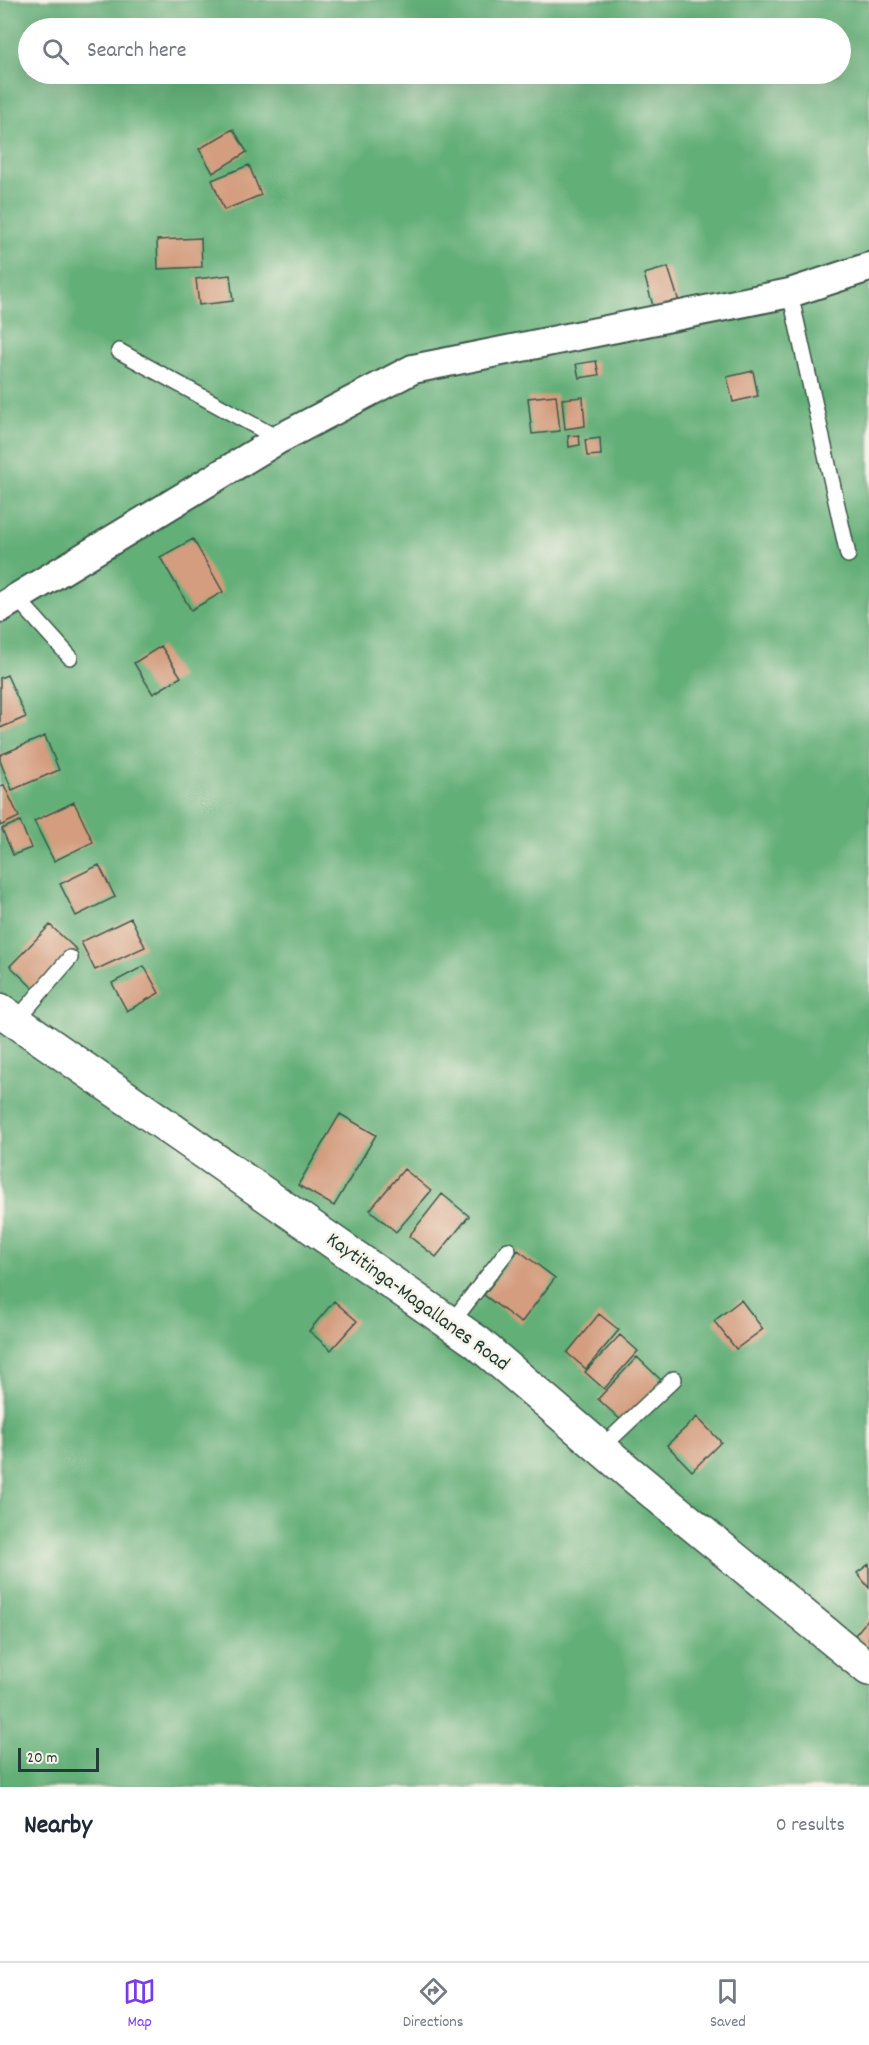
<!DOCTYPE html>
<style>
:root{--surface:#fff;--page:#f6f6f7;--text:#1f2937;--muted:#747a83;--line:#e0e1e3;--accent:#7c3aed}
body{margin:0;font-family:Dekko,sans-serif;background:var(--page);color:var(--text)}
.scale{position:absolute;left:18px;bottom:15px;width:81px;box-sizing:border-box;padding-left:6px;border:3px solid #1f3d34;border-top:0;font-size:16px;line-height:21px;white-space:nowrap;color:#1f3d34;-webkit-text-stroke:4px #f7f3e8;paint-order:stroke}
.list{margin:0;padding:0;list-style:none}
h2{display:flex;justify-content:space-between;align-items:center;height:78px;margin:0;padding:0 24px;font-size:26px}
h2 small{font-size:20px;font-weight:400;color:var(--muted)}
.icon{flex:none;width:33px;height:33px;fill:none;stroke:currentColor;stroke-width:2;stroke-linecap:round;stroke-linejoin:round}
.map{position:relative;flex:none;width:869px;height:1787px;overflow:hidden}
.search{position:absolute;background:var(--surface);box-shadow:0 6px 24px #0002;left:18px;right:18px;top:18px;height:66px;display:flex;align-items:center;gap:15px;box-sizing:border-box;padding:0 21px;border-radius:33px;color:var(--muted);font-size:22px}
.sheet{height:174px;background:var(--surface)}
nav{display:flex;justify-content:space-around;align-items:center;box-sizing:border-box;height:84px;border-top:2px solid var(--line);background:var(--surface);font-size:16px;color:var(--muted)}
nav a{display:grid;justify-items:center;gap:3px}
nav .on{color:var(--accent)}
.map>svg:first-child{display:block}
.forest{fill:#63af78;stroke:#417656;stroke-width:1.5;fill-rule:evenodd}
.building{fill:#d49d7f}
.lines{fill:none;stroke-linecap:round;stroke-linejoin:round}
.lane-casing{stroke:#3e5649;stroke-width:18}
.street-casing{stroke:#3e5649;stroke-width:32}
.secondary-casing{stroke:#3e5649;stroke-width:36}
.lane{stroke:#fff;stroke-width:15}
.street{stroke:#fff;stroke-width:28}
.secondary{stroke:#fff;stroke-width:33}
.labels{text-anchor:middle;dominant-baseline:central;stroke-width:5;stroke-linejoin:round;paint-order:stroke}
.street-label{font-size:21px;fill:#1f3d34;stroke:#f7f3e8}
</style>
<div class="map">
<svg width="869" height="1787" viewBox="0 0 869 1787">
<rect width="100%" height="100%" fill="#f7f3e8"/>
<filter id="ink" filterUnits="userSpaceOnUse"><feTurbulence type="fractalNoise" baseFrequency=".0167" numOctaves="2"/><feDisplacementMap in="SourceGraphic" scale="12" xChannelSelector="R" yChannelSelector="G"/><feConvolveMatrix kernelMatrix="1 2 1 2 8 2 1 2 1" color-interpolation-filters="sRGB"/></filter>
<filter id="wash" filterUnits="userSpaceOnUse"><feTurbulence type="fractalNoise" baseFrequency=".008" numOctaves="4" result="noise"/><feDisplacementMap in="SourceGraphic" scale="24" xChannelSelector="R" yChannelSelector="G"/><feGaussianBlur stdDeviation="1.35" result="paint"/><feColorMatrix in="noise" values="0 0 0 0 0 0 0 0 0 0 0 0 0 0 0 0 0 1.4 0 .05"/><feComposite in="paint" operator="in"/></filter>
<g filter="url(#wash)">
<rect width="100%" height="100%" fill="#ede1c2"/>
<path class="forest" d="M 0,0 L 869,0 L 869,1787 L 0,1787 ZM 28,28 L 840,28 L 840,74 L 28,74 Z"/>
<g id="blocks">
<path class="building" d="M 233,129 L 247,152 L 213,173 L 199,149 Z
M 249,165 L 261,195 L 224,210 L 212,180 Z
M 201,238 L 202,267 L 158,269 L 157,240 Z
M 668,267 L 680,305 L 655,313 L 644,274 Z
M 230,275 L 233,301 L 199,305 L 196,279 Z
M 596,361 L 599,375 L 579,378 L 576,364 Z
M 753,371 L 758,396 L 733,402 L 727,377 Z
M 556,395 L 560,431 L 532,434 L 528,398 Z
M 583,397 L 585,426 L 565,429 L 562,399 Z
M 579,435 L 580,445 L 569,447 L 568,436 Z
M 600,438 L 601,455 L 587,456 L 585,440 Z
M 193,539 L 223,592 L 191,610 L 160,557 Z
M 161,646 L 181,677 L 153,694 L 134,663 Z
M 7,675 L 26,717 L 0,728 L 0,678 Z
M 45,736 L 59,770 L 12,790 L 0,761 L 0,755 Z
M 4,785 L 19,817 L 0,826 L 0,786 Z
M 74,802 L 93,842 L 54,861 L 34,821 Z
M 20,821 L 31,848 L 13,855 L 2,829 Z
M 99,865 L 115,897 L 76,916 L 60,884 Z
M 131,918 L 145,947 L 95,970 L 81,942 Z
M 50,925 L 77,950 L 37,992 L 10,966 Z
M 144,966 L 159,993 L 127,1011 L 112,983 Z
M 340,1114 L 376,1135 L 334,1206 L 298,1185 Z
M 404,1169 L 431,1191 L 396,1232 L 370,1210 Z
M 442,1194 L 469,1216 L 436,1257 L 409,1236 Z
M 518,1250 L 555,1278 L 521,1323 L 484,1295 Z
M 741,1300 L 763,1329 L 736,1349 L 714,1321 Z
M 334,1301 L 357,1321 L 331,1350 L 309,1331 Z
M 599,1314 L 619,1330 L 586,1369 L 567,1353 Z
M 620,1335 L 638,1351 L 604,1389 L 585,1372 Z
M 637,1357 L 662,1381 L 623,1422 L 598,1399 Z
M 697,1417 L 721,1442 L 692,1471 L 667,1445 Z
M 869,1564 L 869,1588 L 857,1573 Z
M 869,1618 L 869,1652 L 855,1635 Z"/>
</g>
</g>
<g filter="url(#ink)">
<use href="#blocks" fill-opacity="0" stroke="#3e5649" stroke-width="1.5"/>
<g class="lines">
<defs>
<path id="lane" d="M 790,293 L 848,555
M 119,351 L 279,439
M 16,597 L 70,657
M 16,1021 L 70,958
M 451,1323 L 508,1250
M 601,1448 L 674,1379"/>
<path id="street" d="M 0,608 L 279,439 L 413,369 L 790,293 L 869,267"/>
<path id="secondary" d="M 0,1010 L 477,1342 L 631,1474 L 869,1669"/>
</defs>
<use href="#lane" class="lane-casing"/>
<use href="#street" class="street-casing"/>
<use href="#secondary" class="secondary-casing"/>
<use href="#lane" class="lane"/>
<use href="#street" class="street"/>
<use href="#secondary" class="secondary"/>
</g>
</g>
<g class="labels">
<g class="street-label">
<text transform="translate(417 1303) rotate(36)">Kaytitinga-Magallanes Road</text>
</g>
</g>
</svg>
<div class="scale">20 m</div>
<div class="search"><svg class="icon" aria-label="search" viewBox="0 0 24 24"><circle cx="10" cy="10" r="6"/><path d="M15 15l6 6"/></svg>Search here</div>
</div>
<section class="sheet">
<h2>Nearby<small>0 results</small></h2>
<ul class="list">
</ul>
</section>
<nav>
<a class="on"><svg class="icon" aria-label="map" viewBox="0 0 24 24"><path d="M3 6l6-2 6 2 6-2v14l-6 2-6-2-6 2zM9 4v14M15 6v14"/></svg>Map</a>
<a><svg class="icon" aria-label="directions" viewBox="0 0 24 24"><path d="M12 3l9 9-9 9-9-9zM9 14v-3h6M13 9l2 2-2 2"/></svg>Directions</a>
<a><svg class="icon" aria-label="saved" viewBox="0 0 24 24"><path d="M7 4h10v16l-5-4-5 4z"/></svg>Saved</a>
</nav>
